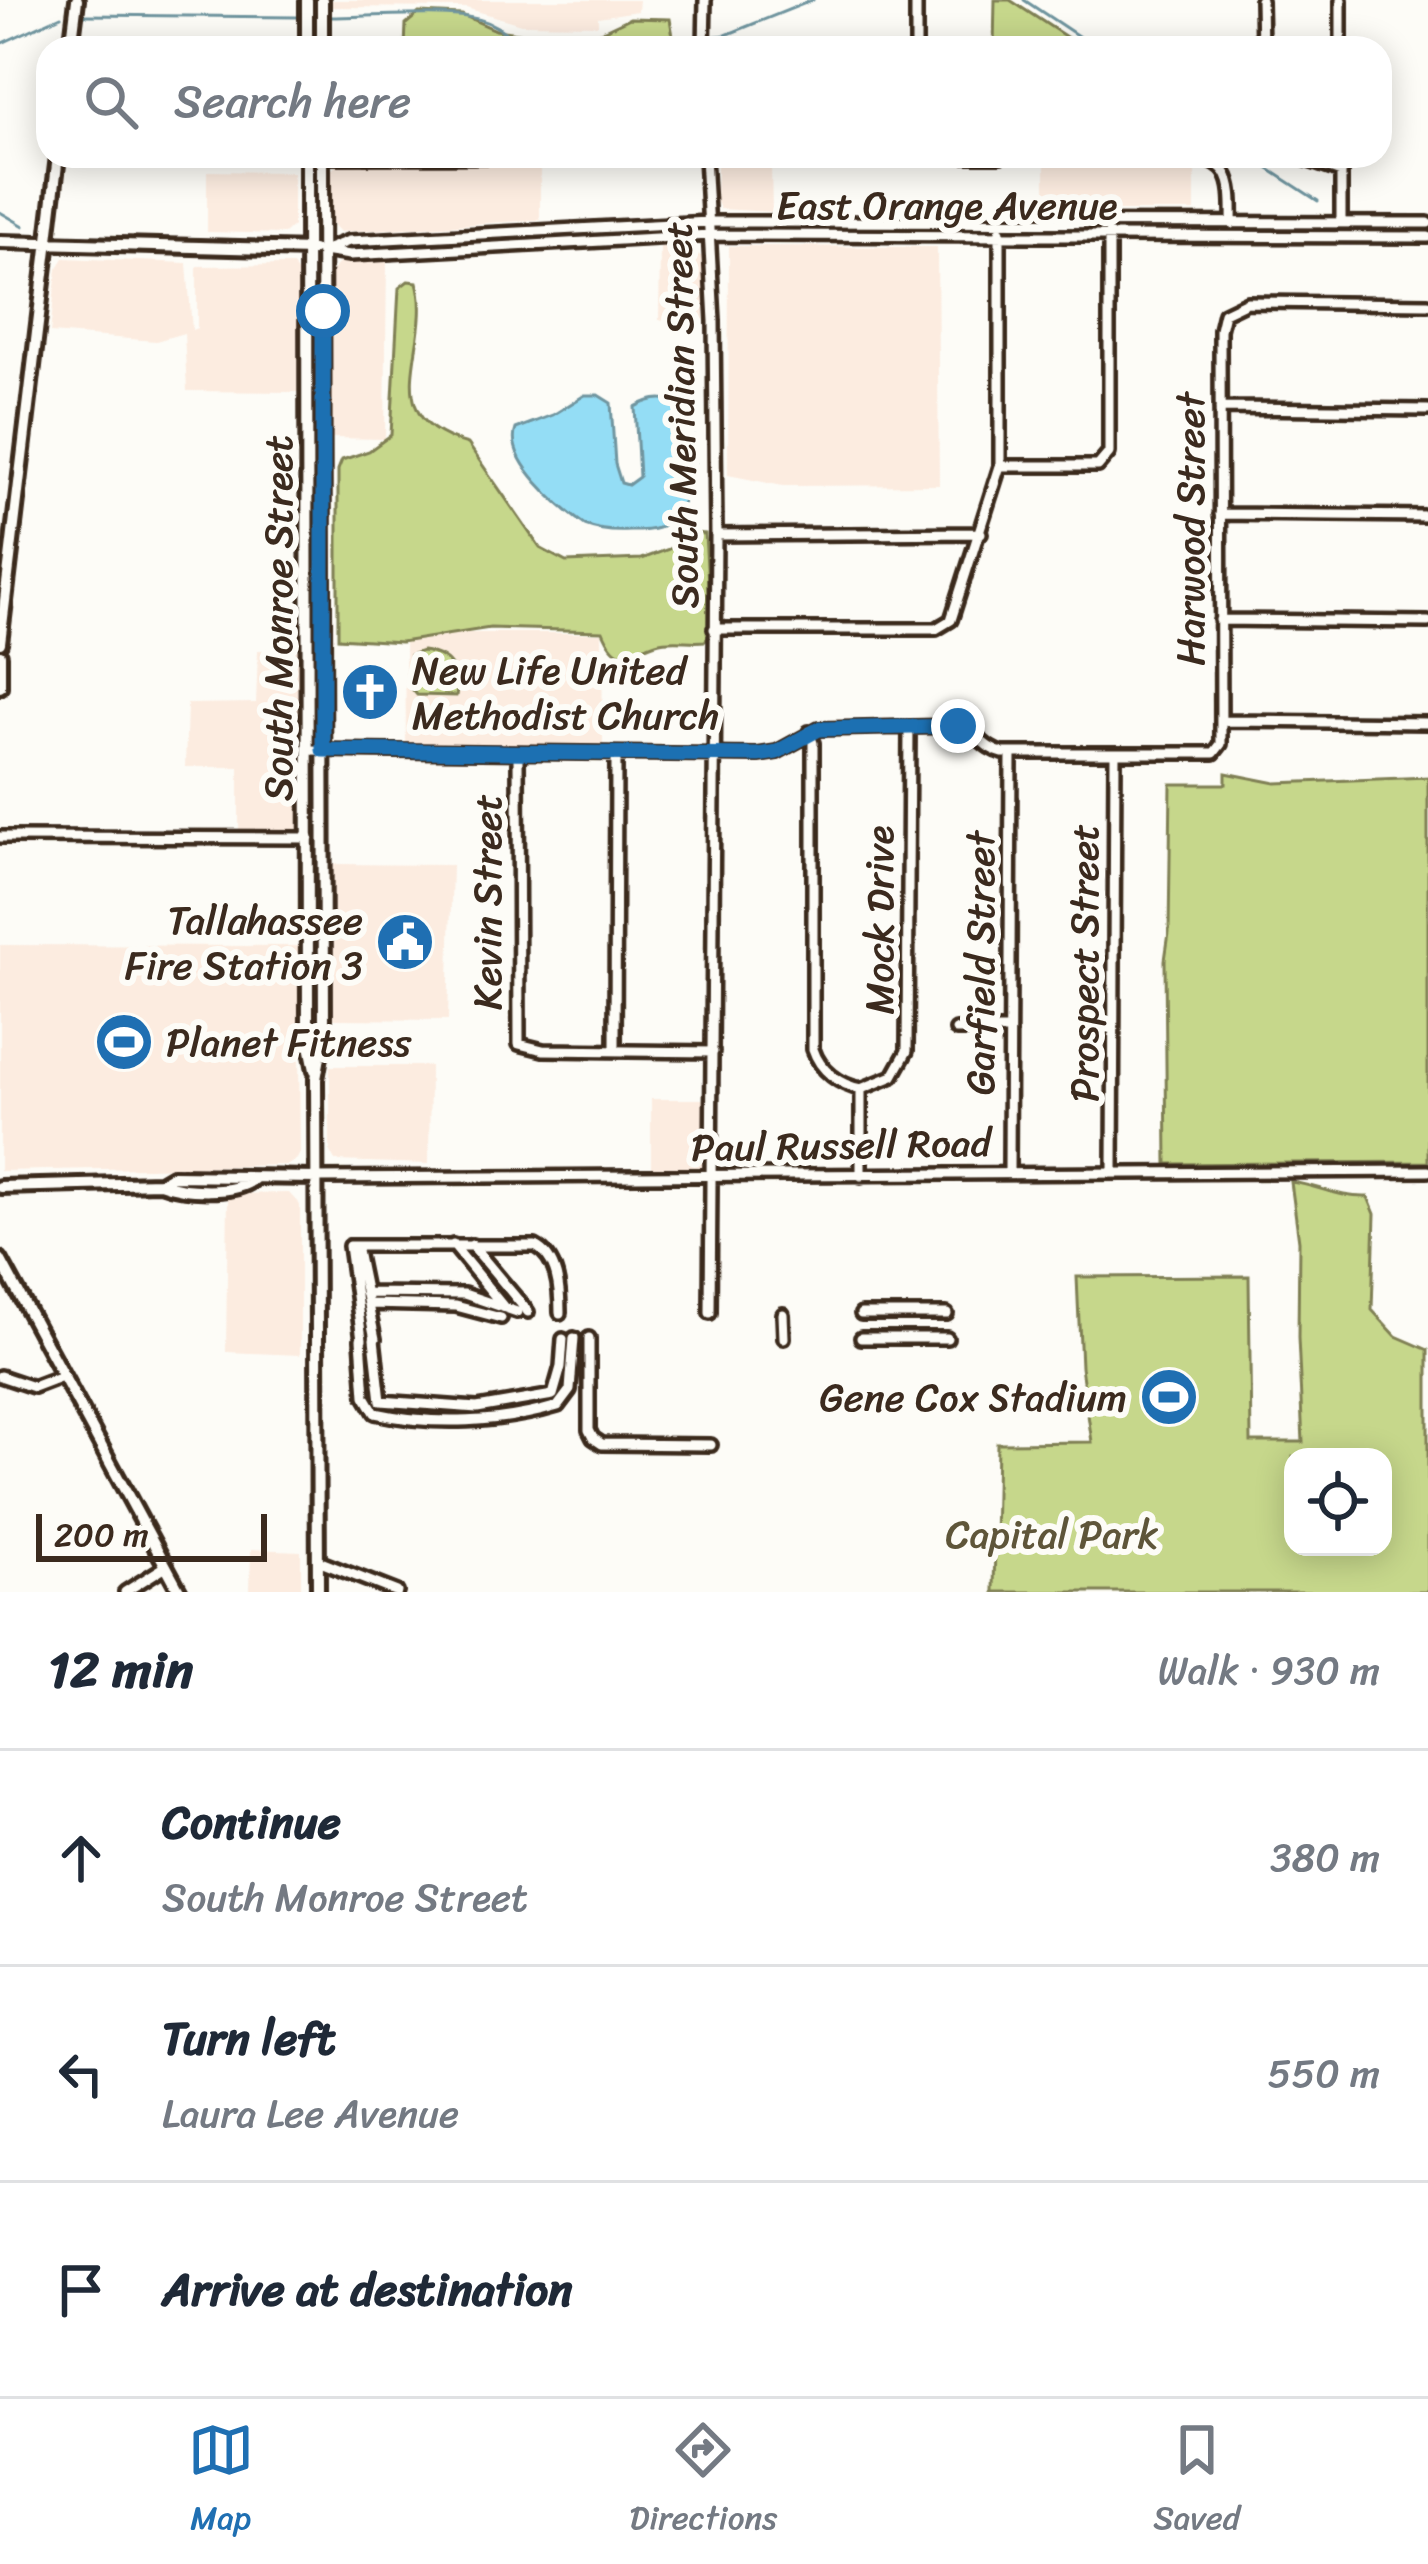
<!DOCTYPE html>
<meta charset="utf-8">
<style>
:root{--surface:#fff;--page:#f6f6f7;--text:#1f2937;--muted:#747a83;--line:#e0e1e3;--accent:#1f6fb2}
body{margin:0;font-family:Sriracha,sans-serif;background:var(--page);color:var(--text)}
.controls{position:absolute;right:36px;bottom:36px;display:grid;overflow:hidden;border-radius:24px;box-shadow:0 6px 30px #0003}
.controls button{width:108px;height:108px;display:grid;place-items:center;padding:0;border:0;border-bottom:3px solid var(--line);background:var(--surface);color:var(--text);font:60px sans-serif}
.scale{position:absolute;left:36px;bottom:30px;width:231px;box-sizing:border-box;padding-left:12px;border:6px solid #3b2a1e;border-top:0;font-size:33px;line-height:42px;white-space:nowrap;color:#3b2a1e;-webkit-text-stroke:9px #fdfcf7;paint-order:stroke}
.stop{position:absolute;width:36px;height:36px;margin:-27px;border:9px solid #1f6fb2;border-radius:50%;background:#fff}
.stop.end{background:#1f6fb2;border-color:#fff;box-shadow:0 3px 12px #0008}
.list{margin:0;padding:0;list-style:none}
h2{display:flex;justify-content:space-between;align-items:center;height:156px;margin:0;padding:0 48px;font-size:51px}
h2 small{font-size:39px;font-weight:400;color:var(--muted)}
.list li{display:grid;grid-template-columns:78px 1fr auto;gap:36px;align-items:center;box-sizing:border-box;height:216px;padding:0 48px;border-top:3px solid var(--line)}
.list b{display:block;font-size:45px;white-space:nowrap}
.list p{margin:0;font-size:39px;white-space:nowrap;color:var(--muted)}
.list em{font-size:39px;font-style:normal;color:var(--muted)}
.icon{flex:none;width:66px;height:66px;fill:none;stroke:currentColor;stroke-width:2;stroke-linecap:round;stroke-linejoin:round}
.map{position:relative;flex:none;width:1428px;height:1592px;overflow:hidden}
.search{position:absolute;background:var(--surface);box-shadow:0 6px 30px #0003;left:36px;right:36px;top:36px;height:132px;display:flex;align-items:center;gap:30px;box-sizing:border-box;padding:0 42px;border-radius:36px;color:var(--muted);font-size:45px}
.sheet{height:804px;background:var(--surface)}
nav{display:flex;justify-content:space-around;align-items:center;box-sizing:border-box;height:168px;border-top:3px solid var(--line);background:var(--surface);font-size:33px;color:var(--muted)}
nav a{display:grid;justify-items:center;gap:6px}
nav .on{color:var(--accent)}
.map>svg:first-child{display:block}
.built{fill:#fcece0}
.green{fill:#c6d78b;stroke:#808054;stroke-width:3;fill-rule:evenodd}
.water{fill:#94ddf5;stroke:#70959f;stroke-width:3}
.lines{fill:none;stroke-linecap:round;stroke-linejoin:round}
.stream{stroke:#70959f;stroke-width:3}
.minor-casing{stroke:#3b2a1e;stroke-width:18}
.major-casing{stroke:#3b2a1e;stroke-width:20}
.minor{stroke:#fdfcf7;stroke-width:9}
.major{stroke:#fdfcf7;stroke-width:10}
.route{stroke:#1f6fb2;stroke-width:15}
.labels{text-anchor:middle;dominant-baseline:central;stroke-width:12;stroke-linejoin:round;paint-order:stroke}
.street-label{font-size:39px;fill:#3b2a1e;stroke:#fdfcf7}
.poi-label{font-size:39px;fill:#3b2a1e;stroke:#fdfcf7;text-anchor:start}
.park-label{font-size:39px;fill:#5e5539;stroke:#fdfcf7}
</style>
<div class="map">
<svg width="1428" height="1592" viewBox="0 0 1428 1592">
<rect width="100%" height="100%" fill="#fdfcf7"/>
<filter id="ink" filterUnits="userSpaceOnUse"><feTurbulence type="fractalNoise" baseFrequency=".00833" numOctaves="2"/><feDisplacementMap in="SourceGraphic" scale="24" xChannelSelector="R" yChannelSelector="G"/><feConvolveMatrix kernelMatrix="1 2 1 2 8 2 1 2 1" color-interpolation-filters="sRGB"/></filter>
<g filter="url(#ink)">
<path class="built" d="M 331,0 L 639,0 L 638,11 L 598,17 L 598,25 L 521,24 L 466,8 L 331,7 Z
M 338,164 L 540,165 L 540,220 L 340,232 L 331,222 L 330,171 Z
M 717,164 L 771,165 L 772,212 L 720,209 L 716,200 Z
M 1045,165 L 1195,165 L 1195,211 L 1045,211 Z
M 207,171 L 293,172 L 293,226 L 284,234 L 207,232 Z
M 694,246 L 696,253 L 704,258 L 704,319 L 659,320 L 660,247 Z
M 729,246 L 937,247 L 939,485 L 783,486 L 728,475 Z
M 64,258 L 187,263 L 192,330 L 197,328 L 197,266 L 293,265 L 298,275 L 298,392 L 187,391 L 184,333 L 156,341 L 50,333 L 57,269 Z
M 387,260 L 385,439 L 331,438 L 332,271 L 339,263 Z
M 405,633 L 602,633 L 603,745 L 406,745 Z
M 258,650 L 298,650 L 298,829 L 290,833 L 239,834 L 239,767 L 185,767 L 187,704 L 256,703 Z
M 331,864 L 452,865 L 448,1020 L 332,1019 Z
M 0,945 L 298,946 L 300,1153 L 297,1159 L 288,1165 L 0,1171 Z
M 330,1066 L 430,1066 L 429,1164 L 335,1161 L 330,1152 Z
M 651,1099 L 709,1099 L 708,1156 L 701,1169 L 651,1171 Z
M 289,1193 L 300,1205 L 300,1355 L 226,1352 L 228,1194 Z
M 251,1549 L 301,1551 L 301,1592 L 250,1592 Z"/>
<path class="green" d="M 995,0 L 1010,0 L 1083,48 L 994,48 Z
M 419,13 L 462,15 L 496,30 L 547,37 L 598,33 L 630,18 L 670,19 L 673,36 L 686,41 L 686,48 L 405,48 L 406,24 Z
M 408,281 L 417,282 C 435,345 370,418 468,444 L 540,548 L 566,562 L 642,559 L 669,549 L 692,533 L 705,534 L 711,634 L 705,641 C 690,643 671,638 656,643 C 629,652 618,667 603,631 L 490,628 L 401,642 L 338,638 L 338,470 L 342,460 L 369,451 L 391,435 L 399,288 Z
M 422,651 C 448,654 461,670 456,696 L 417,695 L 412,689 L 410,655 Z
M 1226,773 L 1276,783 L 1428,777 L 1428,1162 L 1167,1164 L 1165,960 L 1169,933 L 1171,784 L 1226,784 Z
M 1291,1182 C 1319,1186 1339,1198 1368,1197 L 1375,1214 L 1372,1310 L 1396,1336 L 1428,1350 L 1428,1592 L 994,1592 L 997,1443 L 1092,1442 L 1081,1367 L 1077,1277 L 1249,1276 L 1251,1442 L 1303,1442 L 1298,1338 L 1299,1241 ZM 1383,1457 L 1383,1547 L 1293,1547 L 1293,1457 Z"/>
<path class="water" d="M 585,395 L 598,395 L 611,403 L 615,464 L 621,483 L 628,485 L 639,477 L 635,407 C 711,364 709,508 658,528 C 650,531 639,531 630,531 C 614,532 600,531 585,525 C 561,508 504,460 516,429 L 553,415 Z"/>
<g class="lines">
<path class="stream" d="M 1024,0 L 1096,48
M 85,15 L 298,17
M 331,17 C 367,17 451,10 481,20 C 500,25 512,40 529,48
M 708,37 L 726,35 L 813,0
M 0,44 L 61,16
M 656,48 L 698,39
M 1249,156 L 1318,201
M 0,212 L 24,226"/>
<defs>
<path id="minor" d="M 916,0 L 916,48
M 1261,0 L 1262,48
M 1341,0 L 1341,48
M 704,48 L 705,0
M 705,156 L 714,321 L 716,535 L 710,1313
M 714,156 L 1001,156
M 1176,156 C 1231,157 1233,176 1232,224
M 1295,156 L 1341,172
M 322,157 L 681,156
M 1341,223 L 1341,156
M 323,251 L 349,241 L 709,222 L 1428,223
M 323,251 L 350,255 L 710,235 L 1428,237
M 1220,408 L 1428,410
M 1000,466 L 1098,466 L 1109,453 L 1109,234
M 1220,514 L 1428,516
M 716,535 L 981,533
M 1220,620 L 1428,622
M 714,629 L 936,629 L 951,620 L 1000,466 L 1000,231
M 1221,721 L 1428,723
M 809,732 L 813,743 L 813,1049 C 820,1071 840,1085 861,1089
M 309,750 L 758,755 L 777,752 L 819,729 L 958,726 C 977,731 983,749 1003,753 L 1214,753 L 1221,744 L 1220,330 L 1224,313 L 1247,302 L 1428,304
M 518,754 L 519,1044 L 543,1050 L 713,1052
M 0,837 L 309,838
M 956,1030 L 1009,1030
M 615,1051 L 616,754
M 861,1089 L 893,1076 L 907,1051 L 909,727
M 861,1089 L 861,1176
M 1009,1173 L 1011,753
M 1113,1173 L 1115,753
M 318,1178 L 1428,1171
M 453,1245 L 503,1306
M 472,1245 L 528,1312
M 356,1246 L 375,1339
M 365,1293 L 464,1294 L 517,1312
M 368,1304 L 456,1306 L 501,1318
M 783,1314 L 784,1338
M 861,1314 L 947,1314
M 589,1338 L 589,1430 L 593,1438 L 602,1444 L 711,1445
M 861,1338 L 947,1338
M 361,1339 L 365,1396 L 375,1413 C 434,1426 501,1423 558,1406 L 570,1390 L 574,1338
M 362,1339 L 349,1246 L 535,1246 C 558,1258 560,1289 560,1313
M 374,1339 L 381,1401 L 477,1408 L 553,1395 L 561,1367 L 563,1339
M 0,1376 L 33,1387 L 62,1376
M 318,1561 L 397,1592
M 125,1592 L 166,1566"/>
<path id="major" d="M 322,0 L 322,48
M 71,48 L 77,0
M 307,48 L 307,0
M 307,156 L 308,1035 L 315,1070
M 0,242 L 313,250
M 0,643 L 58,156
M 0,655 L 0,687
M 160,1183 L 172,1176 L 318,1178
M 0,1187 L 160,1183 C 183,1192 235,1195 254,1179
M 0,1259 L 180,1592
M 318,1592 L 316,1079 L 324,1034 L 322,156"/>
</defs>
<use href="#minor" class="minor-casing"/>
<use href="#major" class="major-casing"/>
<use href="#minor" class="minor"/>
<use href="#major" class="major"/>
</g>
</g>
<g class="lines" filter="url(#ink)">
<path class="route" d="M 323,311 L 323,750 L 758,755 L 777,752 L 819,729 L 958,726"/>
</g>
<defs>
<symbol id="church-disc" viewBox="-11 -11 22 22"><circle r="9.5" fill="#1f6fb2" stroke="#fdfcf7"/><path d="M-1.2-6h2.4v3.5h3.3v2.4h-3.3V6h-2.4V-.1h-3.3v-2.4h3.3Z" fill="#fff"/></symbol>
<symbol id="civic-disc" viewBox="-11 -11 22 22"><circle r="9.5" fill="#1f6fb2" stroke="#fdfcf7"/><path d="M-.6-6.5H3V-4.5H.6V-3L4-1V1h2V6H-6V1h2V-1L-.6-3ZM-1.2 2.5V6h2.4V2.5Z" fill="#fff"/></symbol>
<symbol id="stadium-disc" viewBox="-11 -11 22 22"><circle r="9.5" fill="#1f6fb2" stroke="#fdfcf7"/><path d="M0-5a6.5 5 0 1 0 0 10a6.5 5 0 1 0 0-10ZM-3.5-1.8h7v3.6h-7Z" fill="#fff"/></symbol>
</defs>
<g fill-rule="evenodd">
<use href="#church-disc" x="337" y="659" width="66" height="66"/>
<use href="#civic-disc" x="372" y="909" width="66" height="66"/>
<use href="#stadium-disc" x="91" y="1009" width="66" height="66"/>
<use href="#stadium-disc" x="1136" y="1364" width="66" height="66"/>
</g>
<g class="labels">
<g class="street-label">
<text x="947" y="205">East Orange Avenue</text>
<text transform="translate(681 415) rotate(-91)">South Meridian Street</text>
<text transform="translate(1190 529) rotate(-90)">Harwood Street</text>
<text transform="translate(278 618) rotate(-90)">South Monroe Street</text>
<text transform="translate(487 902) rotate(-90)">Kevin Street</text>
<text transform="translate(879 920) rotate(-90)">Mock Drive</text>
<text transform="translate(980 963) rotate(-90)">Garfield Street</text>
<text transform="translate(1084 963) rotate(-90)">Prospect Street</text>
<text transform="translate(841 1145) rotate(-1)">Paul Russell Road</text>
</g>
<g class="poi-label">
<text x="412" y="670">New Life United<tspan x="412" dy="45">Methodist Church</tspan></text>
<text x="363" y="920" text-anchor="end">Tallahassee<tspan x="363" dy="45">Fire Station 3</tspan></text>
<text x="166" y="1042">Planet Fitness</text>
<text x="1127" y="1397" text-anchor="end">Gene Cox Stadium</text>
</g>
<g class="park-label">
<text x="1052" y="1534">Capital Park</text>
</g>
</g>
</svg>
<div class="controls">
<button><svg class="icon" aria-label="locate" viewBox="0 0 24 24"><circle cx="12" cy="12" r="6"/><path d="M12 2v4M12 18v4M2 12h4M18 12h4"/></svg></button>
</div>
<div class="scale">200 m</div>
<div class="stop" style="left:323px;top:311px"></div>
<div class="stop end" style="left:958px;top:726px"></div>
<div class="search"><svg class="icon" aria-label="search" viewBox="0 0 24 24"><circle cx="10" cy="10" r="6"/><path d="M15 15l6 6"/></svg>Search here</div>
</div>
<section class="sheet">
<h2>12 min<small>Walk · 930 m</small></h2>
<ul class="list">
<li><svg class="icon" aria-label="ahead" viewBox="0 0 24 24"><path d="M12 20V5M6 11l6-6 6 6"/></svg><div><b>Continue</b><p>South Monroe Street</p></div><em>380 m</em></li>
<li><svg class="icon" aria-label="left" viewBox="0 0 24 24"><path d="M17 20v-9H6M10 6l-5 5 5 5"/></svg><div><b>Turn left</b><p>Laura Lee Avenue</p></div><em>550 m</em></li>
<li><svg class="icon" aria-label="arrive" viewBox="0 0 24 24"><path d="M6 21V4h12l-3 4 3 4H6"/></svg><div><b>Arrive at destination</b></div></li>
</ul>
</section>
<nav>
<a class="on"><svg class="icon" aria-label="map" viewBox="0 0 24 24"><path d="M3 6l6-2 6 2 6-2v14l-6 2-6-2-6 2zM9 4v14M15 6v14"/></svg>Map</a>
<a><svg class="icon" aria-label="directions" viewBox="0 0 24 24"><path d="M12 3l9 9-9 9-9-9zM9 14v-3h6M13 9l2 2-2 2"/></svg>Directions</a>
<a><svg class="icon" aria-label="saved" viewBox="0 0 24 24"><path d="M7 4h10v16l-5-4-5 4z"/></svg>Saved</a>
</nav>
